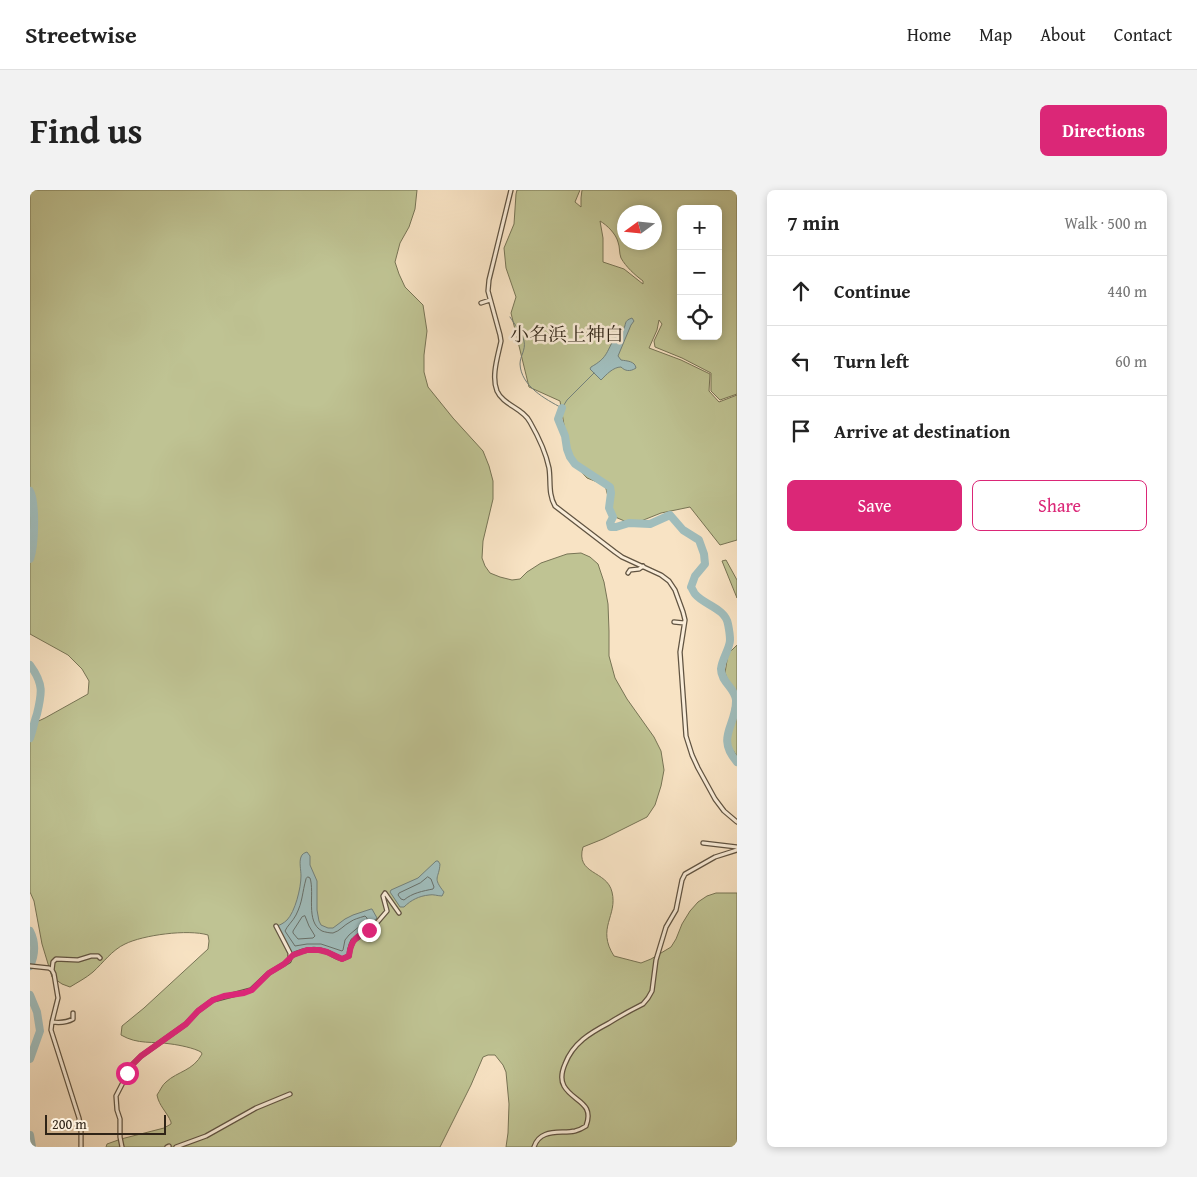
<!DOCTYPE html>
<meta charset="utf-8">
<style>
:root{--surface:#fff;--page:#f2f2f2;--text:#222;--muted:#767676;--line:#e0e0e0;--accent:#db2777}
body{margin:0;font-family:"Gentium Book Plus","Noto Serif JP",serif;background:var(--page);color:var(--text)}
.controls{position:absolute;right:15px;top:15px;display:grid;overflow:hidden;border-radius:8px;box-shadow:0 2px 8px #0003}
.controls button{width:45px;height:45px;display:grid;place-items:center;padding:0;border:0;border-bottom:1px solid var(--line);background:var(--surface);color:var(--text);font:25px sans-serif}
.compass{position:absolute;left:587px;top:15px;width:45px;height:45px;border-radius:50%;background:var(--surface);box-shadow:0 2px 8px #0003;rotate:255deg}
.scale{position:absolute;left:15px;bottom:12px;width:121px;box-sizing:border-box;padding-left:5px;border:2px solid #2f2417;border-top:0;font-size:14px;line-height:18px;white-space:nowrap;color:#2f2417;-webkit-text-stroke:4px #faedd9;paint-order:stroke}
.stop{position:absolute;width:15px;height:15px;margin:-11px;border:4px solid #db2777;border-radius:50%;background:#fff}
.stop.end{background:#db2777;border-color:#fff;box-shadow:0 1px 5px #0008}
.list{margin:0;padding:0;list-style:none}
h2{display:flex;justify-content:space-between;align-items:center;height:65px;margin:0;padding:0 20px;font-size:21px}
h2 small{font-size:16px;font-weight:400;color:var(--muted)}
.list li{display:grid;grid-template-columns:32px 1fr auto;gap:15px;align-items:center;box-sizing:border-box;height:70px;padding:0 20px;border-top:1px solid var(--line)}
.list b{display:block;font-size:19px;white-space:nowrap}
.list em{font-size:16px;font-style:normal;color:var(--muted)}
.actions{display:flex;gap:10px;padding:15px 20px}
.actions a{flex:1;padding:11px 0;border:1px solid var(--accent);border-radius:8px;text-align:center;font-size:18px;color:var(--accent)}
.actions .main{background:var(--accent);color:#fff}
.icon{flex:none;width:28px;height:28px;fill:none;stroke:currentColor;stroke-width:2;stroke-linecap:round;stroke-linejoin:round}
.map{position:relative;flex:none;width:707px;height:957px;overflow:hidden;border-radius:8px}
header{display:flex;align-items:center;gap:30px;box-sizing:border-box;height:70px;padding:0 25px;background:var(--surface);border-bottom:1px solid var(--line)}
header strong{font-size:24px}
nav{display:flex;gap:28px;margin-inline-start:auto;font-size:18px}
.intro{display:flex;align-items:center;justify-content:space-between;box-sizing:border-box;height:120px;padding:0 30px}
h1{margin:0;font-size:35px}
.button{padding:12px 22px;border-radius:8px;background:var(--accent);color:#fff;font-size:18px;font-weight:700}
main{display:flex;gap:30px;padding:0 30px}
aside{flex:1;background:var(--surface);border-radius:8px;box-shadow:0 2px 8px #0003}
.map>svg:first-child{display:block}
.green{fill:#bfc393;stroke:#777455;fill-rule:evenodd}
.water{fill:#a0bdbc;stroke:#73807a}
.lines{fill:none;stroke-linecap:round;stroke-linejoin:round}
.shore{stroke:#68706a;stroke-width:1}
.stream{stroke:#73807a;stroke-width:1}
.river{stroke:#a0bdbc;stroke-width:8}
.minor-casing{stroke:#615442;stroke-width:5.5}
.minor{stroke:#faedd9;stroke-width:3}
.route{stroke:#db2777;stroke-width:6}
.labels{text-anchor:middle;dominant-baseline:central;stroke-width:5;stroke-linejoin:round;paint-order:stroke}
.quarter-label{font-size:19px;fill:#2f2417;stroke:#faedd9}
</style>
<header>
<strong>Streetwise</strong>
<nav><a>Home</a><a>Map</a><a>About</a><a>Contact</a></nav>
</header>
<div class="intro"><h1>Find us</h1><a class="button">Directions</a></div>
<main>
<div class="map">
<svg width="707" height="957" viewBox="0 0 707 957">
<rect width="100%" height="100%" fill="#f8e3c4"/>
<filter id="stains"><feTurbulence type="fractalNoise" baseFrequency=".004" numOctaves="4"/><feColorMatrix values="0 0 0 0 .2 0 0 0 0 .09 0 0 0 0 .02 0 0 0 .5 -.17"/></filter>
<radialGradient id="worn" r=".72"><stop offset=".6" stop-color="#630" stop-opacity="0"/><stop offset="1" stop-color="#630" stop-opacity=".3"/></radialGradient>
<path class="green" d="M 0,0 L 387,0 L 385,19 L 379,37 L 370,53 L 365,72 L 369,84 L 375,97 L 393,115 L 397,141 L 394,165 L 394,182 L 398,197 L 423,228 L 453,261 L 459,276 L 463,291 L 463,309 L 453,351 L 452,368 L 455,376 L 460,383 L 470,387 L 482,390 L 490,389 L 497,382 L 511,373 L 537,364 L 551,363 L 560,367 L 568,374 L 574,392 L 578,414 L 579,441 L 579,466 L 585,488 L 597,509 L 624,547 L 631,561 L 634,580 L 631,596 L 625,615 L 617,627 L 573,649 L 553,657 C 545,685 577,680 582,702 C 588,726 566,738 584,766 L 611,773 L 621,769 L 641,757 L 646,749 L 652,734 L 660,721 L 668,712 L 677,706 L 686,703 L 707,703 L 707,957 L 476,957 L 478,943 L 479,914 L 476,882 L 473,875 L 465,865 L 458,865 L 453,867 L 441,895 L 410,957 L 76,957 L 77,954 L 91,949 L 134,938 L 141,934 L 141,932 C 137,922 129,916 127,905 C 130,901 132,895 136,892 C 148,881 163,881 172,864 L 171,862 C 164,858 149,855 141,854 C 123,851 108,855 91,845 L 92,836 L 114,818 L 178,759 L 179,751 L 178,745 C 158,739 113,745 95,754 C 82,760 73,773 63,782 C 56,788 48,792 40,797 L 32,794 L 22,787 L 12,754 L 4,711 L 0,702 L 0,535 L 15,528 L 58,504 L 59,491 L 52,479 L 38,465 L 0,444 Z
M 487,0 L 550,0 L 545,12 L 551,17 L 551,8 L 552,0 L 707,0 L 707,204 L 690,210 L 681,201 L 681,183 L 652,168 L 625,157 L 624,151 L 632,134 L 629,130 L 627,140 L 619,158 L 651,170 L 680,184 L 679,201 L 689,212 L 707,205 L 707,350 L 690,355 L 660,317 L 631,323 L 611,331 L 599,333 L 583,326 L 575,295 L 557,288 L 538,267 L 534,235 L 530,211 L 499,197 L 481,123 L 486,107 L 476,78 L 474,58 L 484,34 L 486,4 ZM 651,19 L 688,19 L 688,146 L 651,146 ZM 594,22 L 624,22 L 624,52 L 594,52 ZM 570,31 C 577,35 586,44 588,52 C 590,57 589,63 591,68 C 596,77 605,85 613,91 L 613,94 L 594,79 L 573,72 L 573,48 Z
M 696,370 L 707,390 L 707,408 L 692,371 Z
M 707,455 L 707,566 L 695,549 L 701,530 L 704,504 L 695,483 L 698,464 Z"/>
<path class="water" d="M 602,128 L 604,131 L 601,135 L 588,166 L 591,170 C 597,171 605,171 606,178 C 600,182 595,181 591,177 C 583,177 576,185 571,190 L 560,179 L 561,177 C 577,168 576,163 584,149 C 586,145 590,144 593,140 C 597,134 593,131 602,128 Z
M 277,662 L 280,666 L 280,675 L 287,691 L 287,720 L 289,731 L 291,735 L 298,738 L 303,738 L 315,729 L 323,725 L 341,719 L 342,719 L 347,728 C 340,735 325,744 321,750 C 315,758 323,763 313,768 L 291,759 L 263,764 L 247,739 L 247,736 C 250,735 254,733 257,730 C 265,722 271,698 271,686 C 271,680 269,672 271,667 C 272,664 274,663 277,662 Z
M 406,671 L 408,671 L 410,674 C 409,689 402,687 414,702 L 412,706 C 408,706 403,704 399,705 C 389,706 381,710 374,717 L 370,717 L 360,702 L 361,700 L 388,688 Z"/>
<g class="lines">
<path class="shore" d="M 278,687 L 280,688 C 285,703 275,732 292,741 C 295,742 299,743 303,743 C 310,741 314,735 320,732 C 324,729 329,728 335,726 L 337,728 L 337,730 L 319,745 L 315,750 L 313,760 L 312,761 L 291,754 L 277,754 L 265,756 L 255,741 C 257,736 263,731 266,725 C 273,711 272,703 276,689 Z
M 398,687 L 401,689 L 404,697 L 403,699 C 393,701 382,703 374,710 L 371,709 L 368,705 L 369,703 L 390,693 Z
M 275,726 L 279,736 L 285,746 L 283,748 L 268,749 L 263,743 L 263,741 L 272,727 Z"/>
<path class="stream" d="M 480,127 C 485,135 492,143 494,151 C 496,160 490,166 490,174 C 491,196 515,209 532,218 L 537,210 L 564,183"/>
<path class="river" d="M 532,218 L 528,229 L 535,246 L 537,259 L 540,267 L 545,274 L 580,297 L 581,303 L 579,318 L 583,327 L 580,333 L 581,337 L 586,337 L 599,333 L 620,334 L 640,325 L 653,340 L 669,350 L 674,364 L 675,374 L 665,386 L 661,397 C 662,398 664,403 665,404 C 674,415 695,418 698,434 C 699,439 700,445 700,450 C 700,458 692,469 691,479 C 691,492 705,498 706,510 C 707,535 685,547 707,572
M 0,301 C 6,313 5,355 0,369
M 0,475 C 14,494 12,503 7,524 C 4,532 3,540 0,548
M 0,741 C 6,753 5,765 0,776
M 0,805 L 7,822 L 10,841 L 0,869
M 0,945 L 2,957"/>
<defs>
<path id="minor" d="M 481,0 L 459,90 L 458,101 L 470,145 L 471,151 C 468,166 461,186 467,201 C 473,215 493,218 500,232 C 508,246 516,263 519,278 C 521,291 518,304 525,316 L 585,362 L 592,367 L 631,385 L 639,391 L 645,400 L 653,422 L 655,430 L 650,462 L 656,546 L 662,565 L 668,578 L 685,609 L 694,621 L 707,632
M 451,113 L 460,110
M 598,383 L 600,380 L 609,379 L 613,376
M 644,432 L 654,433
M 673,653 L 707,657
M 261,766 C 272,760 285,757 297,762 C 302,764 306,767 312,769 L 319,766 L 320,759 L 323,751 L 345,735 L 357,721 L 353,706 L 355,703 L 369,723
M 0,776 L 19,778 L 22,780 L 24,784 L 28,808 L 22,832 L 21,840 L 49,928 L 51,939 L 51,957
M 22,780 L 23,772 L 26,769 L 48,770 L 61,766 L 68,766 L 70,768
M 22,832 C 30,833 36,833 43,829 L 43,823
M 92,957 L 90,947 L 90,929 L 87,920 L 86,906 L 102,875 L 111,866 L 156,834 L 168,821 L 183,810 L 221,800 L 239,783 L 259,771 L 260,768 L 260,763 L 246,736
M 137,957 L 139,956
M 146,957 L 176,946 L 226,918 L 260,904
M 504,957 C 510,938 530,944 545,941 C 549,940 553,938 556,936 C 565,912 543,912 534,896 C 530,889 532,881 535,874 C 543,853 560,843 579,833 C 590,826 601,820 613,814 L 618,808 L 622,801 L 626,770 L 636,737 L 646,720 L 652,690 L 655,684 L 685,667 L 707,660"/>
</defs>
<use href="#minor" class="minor-casing"/>
<use href="#minor" class="minor"/>
</g>
<g class="lines">
<path class="route" d="M 97,883 L 102,875 L 111,866 L 156,834 L 168,821 L 183,810 L 194,806 L 214,803 L 222,800 L 239,783 L 254,774 L 263,765 L 277,760 L 289,760 L 297,762 L 312,769 L 319,766 C 321,750 325,748 339,740"/>
</g>
<g class="labels">
<g class="quarter-label">
<text x="537" y="144">小名浜上神白</text>
</g>
</g>
<rect width="100%" height="100%" filter="url(#stains)"/>
<rect width="100%" height="100%" fill="url(#worn)"/>
</svg>
<div class="controls">
<button>+</button>
<button>−</button>
<button><svg class="icon" aria-label="locate" viewBox="0 0 24 24"><circle cx="12" cy="12" r="6"/><path d="M12 2v4M12 18v4M2 12h4M18 12h4"/></svg></button>
</div>
<svg class="compass" viewBox="-18 -18 36 36"><path d="M0-13l5 13h-10z" fill="#e53935"/><path d="M0 13l5-13h-10z" fill="#767676"/></svg>
<div class="scale">200 m</div>
<div class="stop" style="left:97px;top:883px"></div>
<div class="stop end" style="left:339px;top:740px"></div>
</div>
<aside>
<h2>7 min<small>Walk · 500 m</small></h2>
<ul class="list">
<li><svg class="icon" aria-label="ahead" viewBox="0 0 24 24"><path d="M12 20V5M6 11l6-6 6 6"/></svg><div><b>Continue</b></div><em>440 m</em></li>
<li><svg class="icon" aria-label="left" viewBox="0 0 24 24"><path d="M17 20v-9H6M10 6l-5 5 5 5"/></svg><div><b>Turn left</b></div><em>60 m</em></li>
<li><svg class="icon" aria-label="arrive" viewBox="0 0 24 24"><path d="M6 21V4h12l-3 4 3 4H6"/></svg><div><b>Arrive at destination</b></div></li>
</ul>
<div class="actions"><a class="main">Save</a><a>Share</a></div>
</aside>
</main>
